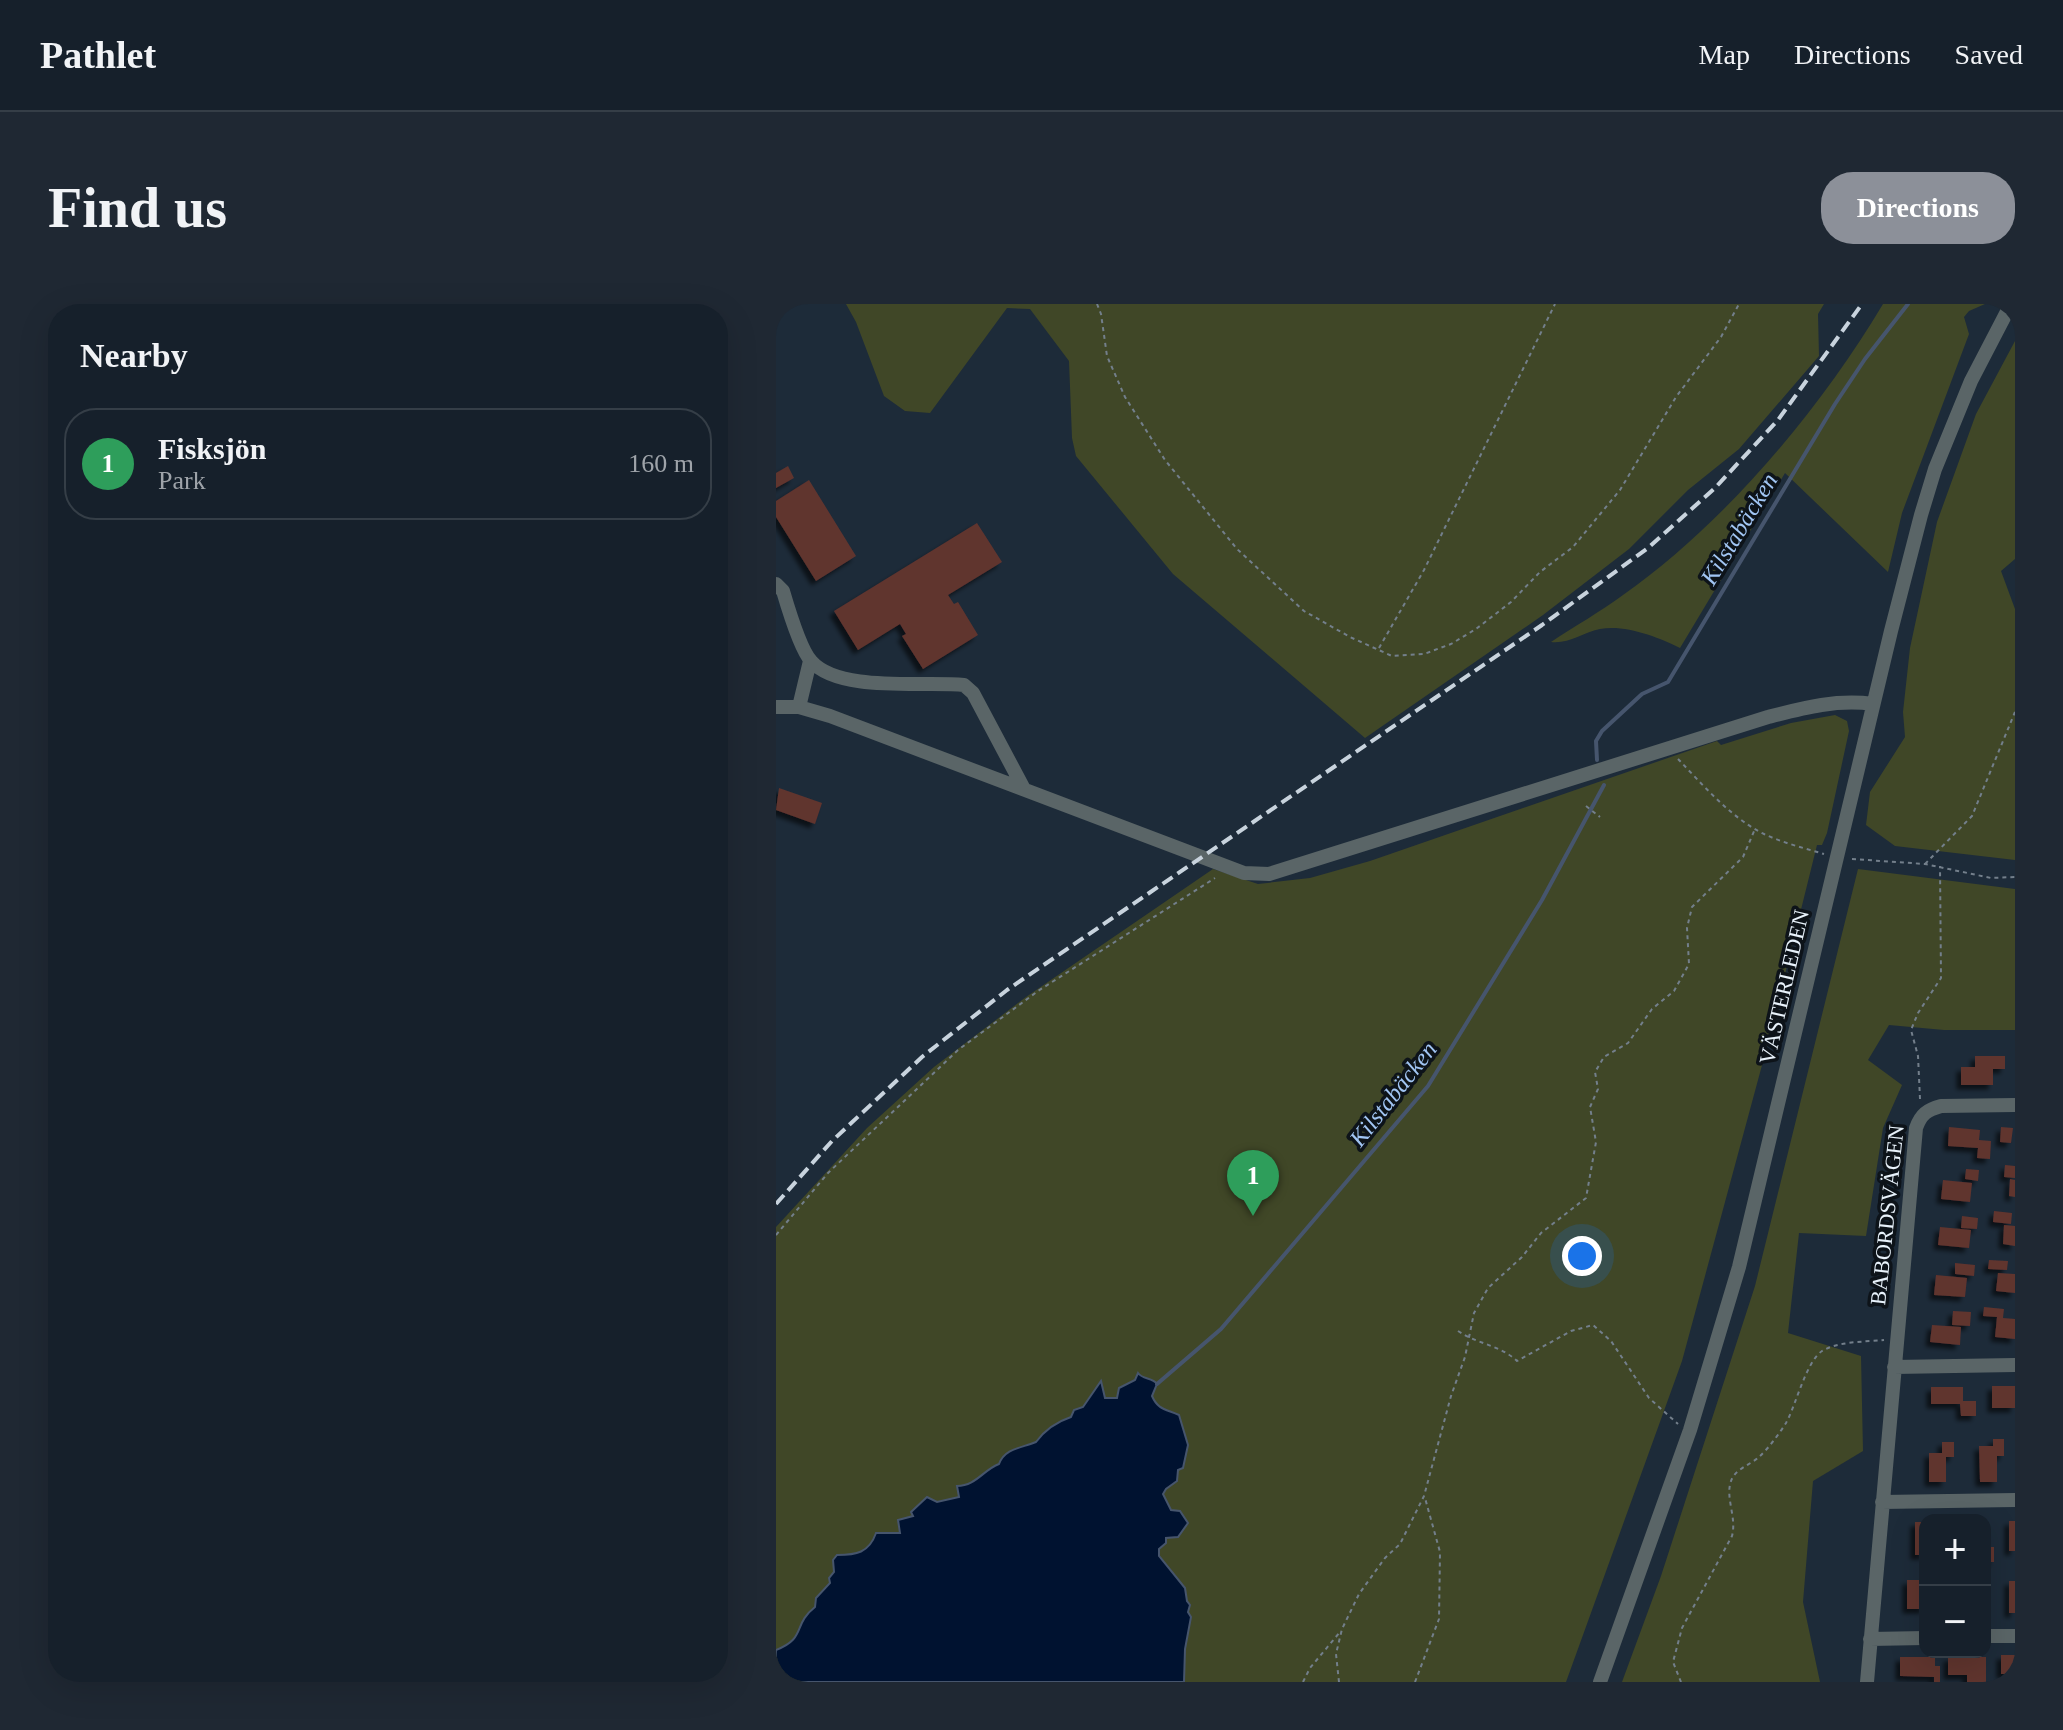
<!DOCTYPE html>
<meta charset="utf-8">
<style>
:root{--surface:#16202b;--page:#1f2833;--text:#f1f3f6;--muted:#9ea3a9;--line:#353e47;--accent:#8c9099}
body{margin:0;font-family:Georgia,serif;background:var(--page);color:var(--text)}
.controls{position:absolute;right:24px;bottom:24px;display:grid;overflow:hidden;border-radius:16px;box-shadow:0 8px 32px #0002}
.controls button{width:72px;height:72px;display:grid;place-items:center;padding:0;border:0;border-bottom:2px solid var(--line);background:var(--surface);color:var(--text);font:40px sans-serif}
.you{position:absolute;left:806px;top:952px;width:28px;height:28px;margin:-20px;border:6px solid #fff;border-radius:50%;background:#1a73e8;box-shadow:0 0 0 12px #1a73e833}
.badge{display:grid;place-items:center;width:52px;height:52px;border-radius:50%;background:var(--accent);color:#fff;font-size:26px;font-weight:700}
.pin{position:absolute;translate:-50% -66px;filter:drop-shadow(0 2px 4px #0008)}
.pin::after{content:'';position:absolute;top:42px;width:28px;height:24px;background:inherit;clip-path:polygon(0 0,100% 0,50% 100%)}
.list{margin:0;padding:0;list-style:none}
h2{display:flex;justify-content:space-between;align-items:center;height:104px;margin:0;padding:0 32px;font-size:34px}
h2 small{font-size:26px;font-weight:400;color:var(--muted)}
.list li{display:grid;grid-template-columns:52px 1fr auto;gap:24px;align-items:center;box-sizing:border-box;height:112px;margin:0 16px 16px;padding:0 16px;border:2px solid var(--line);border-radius:32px}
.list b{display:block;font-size:30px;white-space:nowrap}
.list p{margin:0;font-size:26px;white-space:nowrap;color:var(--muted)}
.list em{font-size:26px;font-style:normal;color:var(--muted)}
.map{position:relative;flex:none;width:1239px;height:1378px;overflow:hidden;border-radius:32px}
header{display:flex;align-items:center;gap:48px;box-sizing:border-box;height:112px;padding:0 40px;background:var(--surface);border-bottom:2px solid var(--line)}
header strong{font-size:38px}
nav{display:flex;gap:44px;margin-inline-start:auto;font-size:28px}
.intro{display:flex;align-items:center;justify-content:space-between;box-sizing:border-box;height:192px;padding:0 48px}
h1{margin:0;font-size:56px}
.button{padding:20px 36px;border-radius:32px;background:var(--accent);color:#fff;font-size:28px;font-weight:700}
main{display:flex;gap:48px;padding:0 48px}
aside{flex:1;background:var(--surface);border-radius:32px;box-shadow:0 8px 32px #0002}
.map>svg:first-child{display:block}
.green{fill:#404727}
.water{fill:#001230;stroke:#46556d;stroke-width:2}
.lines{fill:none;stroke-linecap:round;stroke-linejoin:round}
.stream{stroke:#46556d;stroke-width:4}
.building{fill:#61342e;filter:url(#shadow)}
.path{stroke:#737f8b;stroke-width:2;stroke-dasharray:4 4;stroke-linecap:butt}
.minor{stroke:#5a6567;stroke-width:14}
.rail{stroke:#c8d3dd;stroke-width:4;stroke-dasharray:12 6;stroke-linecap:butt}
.labels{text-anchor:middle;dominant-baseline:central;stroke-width:7;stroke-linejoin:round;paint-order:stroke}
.street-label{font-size:22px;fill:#e8f2fb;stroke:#0d1319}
.water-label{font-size:24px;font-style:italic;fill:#a1c5f3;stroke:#0d1319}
</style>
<header>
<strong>Pathlet</strong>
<nav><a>Map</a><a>Directions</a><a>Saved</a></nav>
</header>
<div class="intro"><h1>Find us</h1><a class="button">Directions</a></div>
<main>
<aside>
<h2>Nearby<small></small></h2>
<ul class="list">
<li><span class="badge" style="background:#2e9e5b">1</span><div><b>Fisksjön</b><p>Park</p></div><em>160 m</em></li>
</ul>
</aside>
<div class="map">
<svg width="1239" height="1378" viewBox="0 0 1239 1378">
<defs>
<filter id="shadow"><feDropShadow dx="-4.5" dy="4.5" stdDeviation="2" flood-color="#0009"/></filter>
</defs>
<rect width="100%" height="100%" fill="#1d2b39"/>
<path class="green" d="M 70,0 L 1048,0 L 1042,10 L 1043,52 L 963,145 L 912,186 L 853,245 L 767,311 L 589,434 L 397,270 L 300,152 L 296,134 L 293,57 L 254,5 L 231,4 L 154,109 L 129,107 L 108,92 L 80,18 Z
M 1107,0 L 1209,0 L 1193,7 L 1188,13 L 1193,30 L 1126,209 L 1112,268 L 1009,169 L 904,344 C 883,333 848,320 824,325 C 806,329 793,340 775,338 C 799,322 824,308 847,291 C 949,219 1043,107 1107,0 Z
M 1239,37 L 1239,255 L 1225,267 L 1239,305 L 1239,556 L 1119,542 L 1090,521 L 1094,488 L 1129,433 L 1127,408 L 1134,344 L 1161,218 L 1200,110 Z
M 1059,411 L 1071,417 L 1073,427 L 1051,529 L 1046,541 L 1041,541 L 992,739 L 906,1057 L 790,1378 L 0,1378 L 0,923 L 91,824 L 158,763 L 250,693 L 437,565 L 482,580 L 534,574 L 594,557 L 941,437 L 945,441 L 1015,419 Z
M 1082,565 L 1239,585 L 1239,726 L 1168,726 L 1113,721 L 1092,756 L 1126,781 L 1107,824 L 1090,932 L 1023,929 L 1012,1029 L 1085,1052 L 1087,1147 L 1037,1177 L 1027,1298 L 1044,1378 L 846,1378 L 885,1272 L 979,982 Z"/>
<path class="water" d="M 362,1069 C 367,1076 376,1073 381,1080 L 376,1092 C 382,1106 390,1105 403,1111 L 412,1141 L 407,1164 L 402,1166 L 401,1177 L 390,1185 L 387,1190 L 395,1206 L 404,1207 L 412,1219 L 402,1233 L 390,1234 L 390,1239 L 383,1245 L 383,1252 L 409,1284 L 411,1297 L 414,1301 L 412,1308 L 415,1313 L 409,1345 L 408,1378 L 0,1378 L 0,1346 C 31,1334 16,1321 39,1303 L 40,1294 L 54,1279 L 53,1274 L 58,1268 L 57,1256 L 61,1251 C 80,1251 93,1249 100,1229 L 124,1229 L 122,1216 L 137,1212 L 135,1208 L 151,1193 L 161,1198 L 183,1193 L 181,1182 C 200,1182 207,1166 223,1160 C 229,1144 246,1144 260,1138 C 268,1127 280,1118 295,1113 L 298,1106 L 307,1103 L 325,1077 L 329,1094 L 341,1094 L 343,1084 L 359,1076 Z"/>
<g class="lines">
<path class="stream" d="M 821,456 L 820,437 L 826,427 L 866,390 L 892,378 L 1059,100 L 1089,55 L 1132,0
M 381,1080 L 445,1025 L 652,782 L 766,596 L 828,481"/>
</g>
<path class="building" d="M 12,162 L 18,174 L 0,184 L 0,169 Z
M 33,176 L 80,252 L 40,277 L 0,213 L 0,197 Z
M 201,219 L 226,258 L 172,291 L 178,300 L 182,298 L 202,331 L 147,365 L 126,332 L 130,330 L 124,320 L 82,346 L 58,307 Z
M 3,484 L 46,499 L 39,520 L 0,506 Z
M 1199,752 L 1229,752 L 1229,765 L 1217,765 L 1217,781 L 1185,781 L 1185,763 L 1199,763 Z
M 1173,823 L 1204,826 L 1203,836 L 1215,837 L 1214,855 L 1201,854 L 1202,844 L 1172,842 Z
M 1225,823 L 1237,824 L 1235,839 L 1224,838 Z
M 1229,861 L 1239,862 L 1239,874 L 1228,873 Z
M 1190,865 L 1203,866 L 1202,877 L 1189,875 Z
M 1234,875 L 1239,876 L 1239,893 L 1233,892 Z
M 1167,876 L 1196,879 L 1194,898 L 1165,895 Z
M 1218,907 L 1236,909 L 1235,920 L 1217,918 Z
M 1186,912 L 1202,914 L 1201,925 L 1185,924 Z
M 1228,921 L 1239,922 L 1239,942 L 1227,940 Z
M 1164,923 L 1195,926 L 1193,944 L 1162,941 Z
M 1213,956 L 1232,957 L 1231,966 L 1212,965 Z
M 1179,959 L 1199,961 L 1198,972 L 1179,970 Z
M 1222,969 L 1239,970 L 1239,989 L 1220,987 Z
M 1160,971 L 1191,974 L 1189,993 L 1158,991 Z
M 1208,1003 L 1228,1005 L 1227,1014 L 1239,1015 L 1239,1035 L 1219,1033 L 1221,1013 L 1207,1012 Z
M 1177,1007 L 1195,1008 L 1194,1022 L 1176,1021 Z
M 1156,1021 L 1185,1023 L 1184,1041 L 1154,1038 Z
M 1216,1082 L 1239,1082 L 1239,1104 L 1216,1104 Z
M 1155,1083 L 1187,1083 L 1187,1097 L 1200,1097 L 1200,1112 L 1185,1112 L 1184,1100 L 1155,1100 Z
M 1217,1135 L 1228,1135 L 1228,1152 L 1221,1152 L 1221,1178 L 1204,1178 L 1203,1142 L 1217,1142 Z
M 1166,1138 L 1178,1138 L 1178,1153 L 1170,1153 L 1170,1178 L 1153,1178 L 1153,1149 L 1166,1149 Z
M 1233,1217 L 1239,1217 L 1239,1247 L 1233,1247 Z
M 1139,1218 L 1149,1218 L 1149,1251 L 1139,1251 Z
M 1209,1243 L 1218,1243 L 1218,1258 L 1209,1258 Z
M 1131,1276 L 1149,1276 L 1149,1305 L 1131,1305 Z
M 1233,1277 L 1239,1277 L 1239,1309 L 1233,1309 Z
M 1225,1351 L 1239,1351 L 1239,1370 L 1225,1370 Z
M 1124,1353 L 1159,1353 L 1159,1362 L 1164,1362 L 1164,1378 L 1158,1378 L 1158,1373 L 1124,1372 Z
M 1172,1353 L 1210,1353 L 1210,1378 L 1191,1378 L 1191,1371 L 1172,1371 Z"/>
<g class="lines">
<path class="path" d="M 321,0 L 325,10 L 331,52 L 349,93 L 389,156 L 461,245 L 528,307 L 574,333 L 616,352 L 648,350 L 675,340 L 700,325 L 735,298 L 764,268 L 797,243 L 844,186 L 900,93 L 945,33 L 963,0
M 603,344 L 648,266 L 779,0
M 902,455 C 927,481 955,514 988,530 C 1007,539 1028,544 1048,550
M 810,502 L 824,513
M 1076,555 L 1149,560 L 1215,574 L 1239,573
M 1149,560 L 1196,512 L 1239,408
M 1144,795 L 1142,752 L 1135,726 L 1142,709 L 1165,674 L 1164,562
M 0,931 L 52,869 L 182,746 L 262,687 L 439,574
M 682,1027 C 701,1040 724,1041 741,1057 L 795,1027 L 817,1021 L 835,1037 L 873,1094 L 902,1120
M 527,1378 L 534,1364 L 564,1328
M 563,1378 L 560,1350 L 566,1325 L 583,1290 L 609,1254 L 624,1240 L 648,1192 L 675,1092 L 689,1053 L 698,1009 L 712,984 L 746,953 L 765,929 L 810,894 L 820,838 L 814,803 L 822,785 L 819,768 L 828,753 L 852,739 L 876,705 L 898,687 L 913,660 L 911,624 L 916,603 L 967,553 L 979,525
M 639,1378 L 663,1315 L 664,1248 L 649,1194
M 905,1378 L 897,1358 L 906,1324 L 956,1232 C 961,1213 949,1194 955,1177 C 959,1165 974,1161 983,1153 C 992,1145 1003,1130 1010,1119 C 1020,1101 1030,1058 1046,1047 C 1063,1037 1089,1038 1108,1036"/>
<path class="minor" d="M 0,280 L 7,287 C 12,304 24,345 35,357 C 63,389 148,377 188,381 L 197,389 L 248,485
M 0,403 L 23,403 L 54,412 L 468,569 L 493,570 L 992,413 C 1027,404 1060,395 1097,400
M 23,403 L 34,357
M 1118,1063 L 1239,1061
M 1106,1198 L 1239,1196
M 1209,1332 L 1239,1332
M 1094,1335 L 1149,1334
M 824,1378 L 914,1126 L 963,963 L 1115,327 L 1145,211 L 1159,165 L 1195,77 L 1235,0
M 1091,1378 L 1140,824 C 1145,810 1151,806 1165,802 L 1239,801"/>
<path class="rail" d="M 0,900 L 56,837 L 146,753 L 231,686 L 766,321 L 872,244 L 939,184 L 1002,116 L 1086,0"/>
</g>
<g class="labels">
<g class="street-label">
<text transform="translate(1008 683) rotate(-77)">VÄSTERLEDEN</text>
<text transform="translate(1111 911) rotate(-84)">BABORDSVÄGEN</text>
</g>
<g class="water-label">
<text transform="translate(963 225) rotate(-59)">Kilstabäcken</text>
<text transform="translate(617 790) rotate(-52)">Kilstabäcken</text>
</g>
</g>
</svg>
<div class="controls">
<button>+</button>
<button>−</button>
</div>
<div class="you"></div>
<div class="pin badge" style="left:477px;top:912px;background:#2e9e5b">1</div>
</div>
</main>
